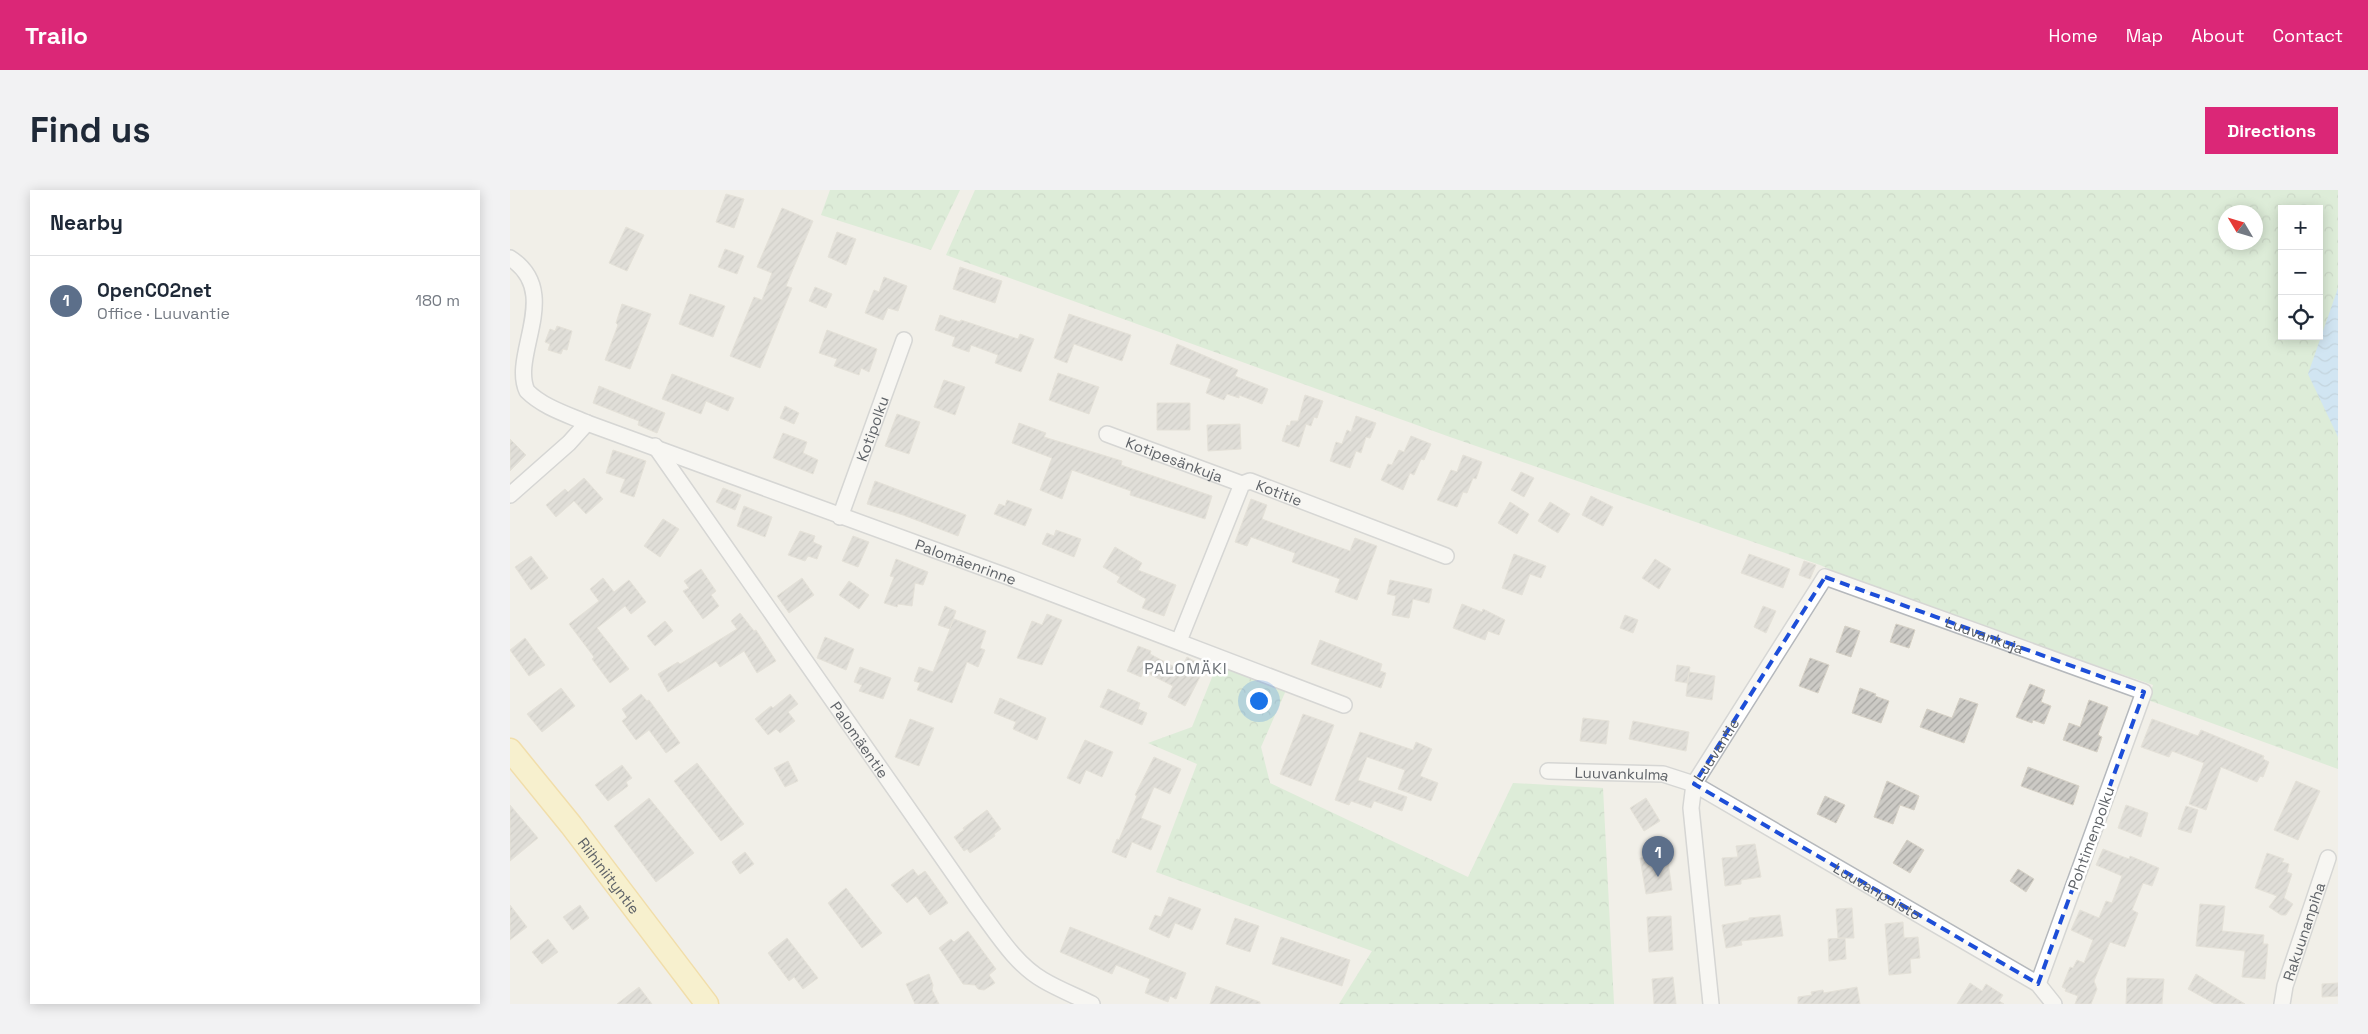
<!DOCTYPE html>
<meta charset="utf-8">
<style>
:root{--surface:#fff;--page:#f2f2f3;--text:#1f2937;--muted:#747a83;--line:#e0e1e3;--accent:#db2777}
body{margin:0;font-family:"Space Grotesk",sans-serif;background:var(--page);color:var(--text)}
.controls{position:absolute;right:15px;top:15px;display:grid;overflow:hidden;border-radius:0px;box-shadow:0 2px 12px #0003}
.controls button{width:45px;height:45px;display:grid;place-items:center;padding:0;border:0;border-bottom:1px solid var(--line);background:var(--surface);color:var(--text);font:25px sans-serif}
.compass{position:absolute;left:1708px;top:15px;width:45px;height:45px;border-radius:50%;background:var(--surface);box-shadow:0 2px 12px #0003;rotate:308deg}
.you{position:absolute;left:748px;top:510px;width:18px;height:18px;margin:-12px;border:4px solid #fff;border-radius:50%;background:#1a73e8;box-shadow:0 0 0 8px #1a73e833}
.badge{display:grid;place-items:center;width:32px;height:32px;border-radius:50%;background:var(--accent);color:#fff;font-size:16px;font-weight:700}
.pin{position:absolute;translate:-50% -41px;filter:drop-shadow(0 1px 2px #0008)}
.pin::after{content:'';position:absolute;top:26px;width:18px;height:15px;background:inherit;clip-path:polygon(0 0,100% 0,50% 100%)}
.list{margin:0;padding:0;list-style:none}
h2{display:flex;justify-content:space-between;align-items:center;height:65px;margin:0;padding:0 20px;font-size:21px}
h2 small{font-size:16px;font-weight:400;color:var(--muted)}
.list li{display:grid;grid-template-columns:32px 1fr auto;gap:15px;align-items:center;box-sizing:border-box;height:90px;padding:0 20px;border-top:1px solid var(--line)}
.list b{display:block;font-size:19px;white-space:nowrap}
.list p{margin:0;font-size:16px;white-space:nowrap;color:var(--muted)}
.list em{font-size:16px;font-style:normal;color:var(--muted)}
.icon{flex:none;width:28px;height:28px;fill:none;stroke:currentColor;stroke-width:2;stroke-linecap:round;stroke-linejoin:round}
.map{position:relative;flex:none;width:1828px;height:814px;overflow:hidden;border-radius:0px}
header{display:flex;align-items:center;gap:30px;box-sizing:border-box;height:70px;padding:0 25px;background:var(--accent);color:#fff}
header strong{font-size:24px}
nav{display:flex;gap:28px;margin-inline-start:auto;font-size:18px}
.intro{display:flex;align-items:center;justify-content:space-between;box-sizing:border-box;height:120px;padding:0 30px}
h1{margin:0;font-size:35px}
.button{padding:12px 22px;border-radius:0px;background:var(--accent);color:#fff;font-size:18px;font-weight:700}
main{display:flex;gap:30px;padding:0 30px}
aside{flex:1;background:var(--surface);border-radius:0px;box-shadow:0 2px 12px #0003}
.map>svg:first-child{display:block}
.forest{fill:url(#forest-crowns);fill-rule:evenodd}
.water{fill:url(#water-waves)}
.building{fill:url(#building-hatch);stroke:#d6d1c6}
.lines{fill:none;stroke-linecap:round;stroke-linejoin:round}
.minor-casing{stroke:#b5b8bc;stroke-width:18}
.primary-casing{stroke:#f2c960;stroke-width:25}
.minor{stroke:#fff;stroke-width:15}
.primary{stroke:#fff2af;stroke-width:22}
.marked{fill:none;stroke:#1d4ed8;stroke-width:4;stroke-dasharray:10 6;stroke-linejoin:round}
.labels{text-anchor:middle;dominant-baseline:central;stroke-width:5;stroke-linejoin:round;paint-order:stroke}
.street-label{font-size:15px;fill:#5f6368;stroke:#fff}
.neighbourhood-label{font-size:16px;letter-spacing:1px;fill:#70757a;stroke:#fff}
</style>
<header>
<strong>Trailo</strong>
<nav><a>Home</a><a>Map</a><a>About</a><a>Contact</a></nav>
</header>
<div class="intro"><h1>Find us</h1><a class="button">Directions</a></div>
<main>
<aside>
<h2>Nearby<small></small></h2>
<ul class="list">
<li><span class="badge" style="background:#5c6f8a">1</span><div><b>OpenCO2net</b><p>Office · Luuvantie</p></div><em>180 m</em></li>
</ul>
</aside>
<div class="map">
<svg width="1828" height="814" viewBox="0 0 1828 814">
<defs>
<pattern id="forest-crowns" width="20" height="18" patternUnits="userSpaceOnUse" patternTransform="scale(1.25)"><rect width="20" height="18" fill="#c5e8c5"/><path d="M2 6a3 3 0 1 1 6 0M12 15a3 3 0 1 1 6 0" fill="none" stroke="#a3c0a4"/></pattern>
<pattern id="water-waves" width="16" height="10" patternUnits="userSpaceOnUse" patternTransform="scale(1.25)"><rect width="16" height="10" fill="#aadaff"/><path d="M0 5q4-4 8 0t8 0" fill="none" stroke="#8eb4d2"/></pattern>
<pattern id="building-hatch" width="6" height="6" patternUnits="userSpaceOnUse" patternTransform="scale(1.25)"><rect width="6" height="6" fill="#cccac5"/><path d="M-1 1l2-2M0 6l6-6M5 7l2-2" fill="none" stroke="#a9a8a4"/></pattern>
</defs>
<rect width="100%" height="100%" fill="#f1efe8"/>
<path class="forest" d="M 320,0 L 450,0 L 421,60 L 311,25 Z
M 465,0 L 1828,0 L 1828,579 L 1638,510 L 1643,495 L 1369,401 L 1310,375 L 940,247 L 436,65 ZM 1772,19 L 1809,19 L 1809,146 L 1772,146 ZM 1716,22 L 1746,22 L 1746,52 L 1716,52 Z
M 707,475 L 777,498 L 751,557 L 760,593 L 958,687 L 1003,593 L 1093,598 L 1104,814 L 829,814 L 862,761 L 646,682 L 687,574 L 638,553 L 682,537 Z"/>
<path class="water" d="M 1828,98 L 1828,247 L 1798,184 Z"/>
<path class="building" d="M 216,4 L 234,9 L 224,38 L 206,32 Z
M 272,18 L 303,31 L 276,96 L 282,98 L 250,178 L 220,166 L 244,107 L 252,110 L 262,83 L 247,77 Z
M 116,37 L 134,45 L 117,81 L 99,73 Z
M 327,42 L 346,49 L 336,75 L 318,67 Z
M 215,59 L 234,66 L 227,84 L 208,77 Z
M 450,77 L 492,91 L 485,113 L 443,99 Z
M 374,87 L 397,96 L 388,121 L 378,118 L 373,130 L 355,123 L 364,100 L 369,102 Z
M 305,97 L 322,104 L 316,118 L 299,111 Z
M 180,104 L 215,116 L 203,147 L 169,134 Z
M 112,114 L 141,124 L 120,179 L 95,170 L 108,135 L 106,133 Z
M 559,124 L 621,145 L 612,171 L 564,154 L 557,173 L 544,168 Z
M 430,125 L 450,132 L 451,130 L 508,149 L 510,144 L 524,149 L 511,182 L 485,173 L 488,165 L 461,155 L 459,162 L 442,156 L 445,147 L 425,140 Z
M 47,136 L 62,141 L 57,160 L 53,159 L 51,164 L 38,160 L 40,154 L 35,152 L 40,139 L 45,141 Z
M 317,140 L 367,159 L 359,182 L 351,178 L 349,185 L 324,176 L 327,169 L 309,163 Z
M 667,154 L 728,180 L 725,186 L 758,199 L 752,214 L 729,205 L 729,208 L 717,204 L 714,210 L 696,203 L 701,189 L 660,174 Z
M 548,183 L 589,197 L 579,224 L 539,210 Z
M 162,184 L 224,208 L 218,221 L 196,211 L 191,224 L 152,209 Z
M 434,190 L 455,197 L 445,225 L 424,217 Z
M 89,196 L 155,223 L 147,243 L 128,235 L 129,231 L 83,213 Z
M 795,205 L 813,211 L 807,228 L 804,227 L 801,236 L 796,234 L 789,257 L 772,251 L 777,235 L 780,236 L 781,231 L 788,231 Z
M 647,213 L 680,213 L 680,240 L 647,240 Z
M 275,216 L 289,223 L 284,234 L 270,228 Z
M 387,224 L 410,232 L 399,264 L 375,256 Z
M 846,226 L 866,233 L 860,248 L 856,247 L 851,263 L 846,261 L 840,278 L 820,271 L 826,252 L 832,254 L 837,240 L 841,242 Z
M 509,233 L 536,243 L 534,247 L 612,271 L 611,275 L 702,306 L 695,329 L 620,305 L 621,301 L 562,280 L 552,309 L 530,300 L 542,268 L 502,253 Z
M 730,234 L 731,259 L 698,261 L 697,235 Z
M 273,243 L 297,252 L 293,263 L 308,270 L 303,284 L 263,268 Z
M 901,246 L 921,254 L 914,270 L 911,269 L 904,285 L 900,283 L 893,300 L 871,290 L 878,274 L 882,275 L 889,260 L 894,262 Z
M 0,249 L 16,265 L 0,281 Z
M 103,260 L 136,271 L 124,307 L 110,302 L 115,289 L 96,283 Z
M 953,265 L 972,272 L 966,289 L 963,288 L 957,303 L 953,302 L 947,317 L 927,310 L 941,280 L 947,282 Z
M 1011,282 L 1024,288 L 1014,307 L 1001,300 Z
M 74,288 L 93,309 L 76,324 L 64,311 L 46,327 L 36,315 L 55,299 L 58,302 Z
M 365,291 L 456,325 L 448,346 L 393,325 L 357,314 Z
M 213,298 L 231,305 L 225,320 L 206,312 Z
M 1081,306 L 1103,317 L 1093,336 L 1072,325 Z
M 741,309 L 757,315 L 752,329 L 792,344 L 840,361 L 845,348 L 867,356 L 847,410 L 825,402 L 830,389 L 782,372 L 785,363 L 741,347 L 737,356 L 725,352 Z
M 497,310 L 522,319 L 515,336 L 484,324 L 489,314 L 495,316 Z
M 1000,312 L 1019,324 L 1007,344 L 988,333 Z
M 1040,312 L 1060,324 L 1048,343 L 1028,331 Z
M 234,316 L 262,327 L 255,347 L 227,336 Z
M 153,329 L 169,339 L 150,367 L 134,356 Z
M 546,340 L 571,349 L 564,367 L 532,354 L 537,343 L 544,346 Z
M 290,341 L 305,346 L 303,352 L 312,356 L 307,369 L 298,366 L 295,371 L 278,365 Z
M 343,346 L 359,352 L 348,377 L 332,371 Z
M 605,357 L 632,373 L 628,380 L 666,395 L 654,426 L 632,418 L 636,409 L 607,392 L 610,387 L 593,377 Z
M 1004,364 L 1036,376 L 1031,388 L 1020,384 L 1012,405 L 992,398 Z
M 1239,364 L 1280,379 L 1273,398 L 1231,383 Z
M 21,366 L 38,388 L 21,400 L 5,377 Z
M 386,369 L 418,382 L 413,395 L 405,393 L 402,416 L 388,414 L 387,417 L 374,413 L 384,387 L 380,386 Z
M 1145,369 L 1161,379 L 1149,399 L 1132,388 Z
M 1294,371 L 1306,375 L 1300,389 L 1289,385 Z
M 191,379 L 206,401 L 201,405 L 209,416 L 193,429 L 173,401 L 179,398 L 174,391 Z
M 93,388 L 104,402 L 119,390 L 136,412 L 121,424 L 115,416 L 87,438 L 119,479 L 100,493 L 82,469 L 84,467 L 59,434 L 89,411 L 80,399 Z
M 292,388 L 304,405 L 279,423 L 267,406 Z
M 880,390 L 922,399 L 919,413 L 903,409 L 899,428 L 882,425 L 886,406 L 877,404 Z
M 339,391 L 359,405 L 349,419 L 329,405 Z
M 952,414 L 972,422 L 973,419 L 995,430 L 989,445 L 978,441 L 975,450 L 943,438 Z
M 435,416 L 446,421 L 440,438 L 444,429 L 476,441 L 470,458 L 475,460 L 468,477 L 457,472 L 442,513 L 407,500 L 410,493 L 404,491 L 409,477 L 423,482 L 440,439 L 428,435 Z
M 1253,416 L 1266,421 L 1256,443 L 1244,437 Z
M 230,423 L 244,441 L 246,440 L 266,471 L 247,483 L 234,461 L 210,477 L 206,471 L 158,502 L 148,484 L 168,472 L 170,474 L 227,439 L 221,431 Z
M 537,424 L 552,430 L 532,475 L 507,468 L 522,431 L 532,435 Z
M 1115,425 L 1128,430 L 1123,443 L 1110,438 Z
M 155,431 L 163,441 L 145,456 L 137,446 Z
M 1386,434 L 1405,440 L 1399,458 L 1380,452 Z
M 1335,436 L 1350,441 L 1341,467 L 1326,462 Z
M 315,447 L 344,459 L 336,480 L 307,468 Z
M 15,448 L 35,475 L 19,486 L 0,460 Z
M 810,450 L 872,474 L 870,481 L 876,483 L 871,498 L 801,474 Z
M 628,456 L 641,461 L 640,464 L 670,480 L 677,467 L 695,477 L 675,516 L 658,507 L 663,496 L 633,481 L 631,487 L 617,481 Z
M 1300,468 L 1319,475 L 1308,503 L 1289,496 Z
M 1167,475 L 1180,477 L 1177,493 L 1165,491 Z
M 350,477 L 381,488 L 373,509 L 349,501 L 352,495 L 344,492 Z
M 1179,482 L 1205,486 L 1202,510 L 1176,506 Z
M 1520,494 L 1535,500 L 1531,512 L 1541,516 L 1534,534 L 1523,530 L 1522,533 L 1506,527 Z
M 51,498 L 65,516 L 32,542 L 17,524 Z
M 1350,498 L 1366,504 L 1365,506 L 1379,511 L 1371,533 L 1342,523 Z
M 598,499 L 630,513 L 628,519 L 637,523 L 632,535 L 590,517 Z
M 131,504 L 137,511 L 139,510 L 170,553 L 156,563 L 139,540 L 126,550 L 112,531 L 117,527 L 112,519 Z
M 280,504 L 288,514 L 278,522 L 285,531 L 270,543 L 266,539 L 258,545 L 245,529 L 261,516 L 263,518 Z
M 490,508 L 536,528 L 527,550 L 503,539 L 506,532 L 484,523 Z
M 1450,508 L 1468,514 L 1454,553 L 1410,537 L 1417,519 L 1442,528 Z
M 1579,510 L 1598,517 L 1588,545 L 1592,547 L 1587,562 L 1553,550 L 1559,533 L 1570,537 Z
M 793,524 L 824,535 L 801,596 L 770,584 Z
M 1073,528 L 1099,531 L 1096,554 L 1070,551 Z
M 400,529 L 424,538 L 409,576 L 385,567 Z
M 1642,529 L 1688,546 L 1691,540 L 1754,566 L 1753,569 L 1759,572 L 1753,587 L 1750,586 L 1747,592 L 1711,577 L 1696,620 L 1679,614 L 1694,573 L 1662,561 L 1659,567 L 1631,557 Z
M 1123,531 L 1179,542 L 1176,561 L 1119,549 Z
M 850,542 L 903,560 L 906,552 L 922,559 L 910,586 L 928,593 L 921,611 L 888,599 L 895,580 L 857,567 L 848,590 L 897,607 L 892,621 L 864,611 L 861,618 L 841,611 L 839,615 L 825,610 Z
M 575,550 L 603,562 L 592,587 L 576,580 L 570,594 L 557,588 Z
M 644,567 L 671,579 L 660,604 L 644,597 L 631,628 L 651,636 L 641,660 L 622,652 L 616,668 L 602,662 L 607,649 L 609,650 L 627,606 L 625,605 Z
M 278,571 L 288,591 L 275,597 L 264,578 Z
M 187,573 L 234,634 L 211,651 L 164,591 Z
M 112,575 L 122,588 L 116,592 L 118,596 L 98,611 L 85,595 Z
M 1518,577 L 1569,596 L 1563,615 L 1511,596 Z
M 1377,591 L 1409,606 L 1404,620 L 1390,615 L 1383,634 L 1364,627 Z
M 1786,591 L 1810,601 L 1788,650 L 1764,640 Z
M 1315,606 L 1335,615 L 1326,633 L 1307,624 Z
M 139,608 L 184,663 L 146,692 L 104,636 Z
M 1136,608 L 1150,631 L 1134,641 L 1120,618 Z
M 0,615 L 28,648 L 0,671 Z
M 1616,615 L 1638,623 L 1631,647 L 1608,638 Z
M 1676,616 L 1688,620 L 1681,643 L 1668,639 Z
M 477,620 L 491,639 L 484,644 L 485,646 L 460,663 L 457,659 L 454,661 L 444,647 L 454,640 L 453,638 Z
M 1397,650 L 1414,660 L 1400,683 L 1383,673 Z
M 1245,654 L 1251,687 L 1231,690 L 1231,694 L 1215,696 L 1212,668 L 1228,667 L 1226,656 Z
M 1593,659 L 1619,669 L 1620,666 L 1649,678 L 1642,696 L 1633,693 L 1622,720 L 1628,723 L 1615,757 L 1600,752 L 1584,791 L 1587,799 L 1581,814 L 1565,814 L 1568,806 L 1555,801 L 1556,799 L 1552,797 L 1560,777 L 1563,778 L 1567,770 L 1574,773 L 1583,750 L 1561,740 L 1570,720 L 1589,728 L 1596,711 L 1602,713 L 1612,686 L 1586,675 Z
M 235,662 L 244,674 L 230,684 L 222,672 Z
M 1757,663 L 1774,669 L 1772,672 L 1779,674 L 1777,682 L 1782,684 L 1774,708 L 1783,714 L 1776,725 L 1771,725 L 1759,717 L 1767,706 L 1745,698 Z
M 1157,664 L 1162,700 L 1136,704 L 1130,668 Z
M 403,679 L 408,686 L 415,681 L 438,713 L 420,725 L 406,706 L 397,713 L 381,695 Z
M 1508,679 L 1524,689 L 1516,702 L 1500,691 Z
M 336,698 L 372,743 L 352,758 L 318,713 Z
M 659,707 L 691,719 L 682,740 L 665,733 L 659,748 L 639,739 L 645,725 L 651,727 Z
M 1690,714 L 1715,716 L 1712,741 L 1754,745 L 1753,754 L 1758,754 L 1755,789 L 1732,787 L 1735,761 L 1686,756 Z
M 0,715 L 17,737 L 0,750 Z
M 70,715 L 79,728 L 63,740 L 53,727 Z
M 1342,718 L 1344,748 L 1328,748 L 1326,719 Z
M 1270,725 L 1273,746 L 1231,751 L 1232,755 L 1216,758 L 1212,735 L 1239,730 L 1239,728 Z
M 1161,726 L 1163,760 L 1139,762 L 1137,727 Z
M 725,728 L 749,736 L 740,762 L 716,754 Z
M 1393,732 L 1394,748 L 1408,747 L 1410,768 L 1400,769 L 1401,783 L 1379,785 L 1375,734 Z
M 560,737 L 676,783 L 666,809 L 660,806 L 658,812 L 635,803 L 640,789 L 606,775 L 602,784 L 550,762 Z
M 458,741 L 486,779 L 479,785 L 485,793 L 474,800 L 468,799 L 465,795 L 453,794 L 429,758 L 441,749 L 444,752 Z
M 771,747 L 840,770 L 832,796 L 762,774 Z
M 277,748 L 308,788 L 293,799 L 284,787 L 279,791 L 258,763 Z
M 1335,748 L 1336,769 L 1319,771 L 1318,749 Z
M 38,749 L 48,762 L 32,774 L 22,762 Z
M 419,784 L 423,795 L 422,800 L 429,814 L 405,814 L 396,794 Z
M 1686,784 L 1735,814 L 1705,814 L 1678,799 Z
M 1163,787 L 1166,814 L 1144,814 L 1142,789 Z
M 1617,788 L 1654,789 L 1652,814 L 1616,814 Z
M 1460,793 L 1472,801 L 1476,794 L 1493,805 L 1489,811 L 1494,814 L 1447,814 Z
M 1828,793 L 1828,806 L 1812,807 L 1812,794 Z
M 706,796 L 750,812 L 750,814 L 700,814 Z
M 129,797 L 142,814 L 107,814 Z
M 1347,797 L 1350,814 L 1288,814 L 1288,807 L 1302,805 L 1301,802 L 1313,800 L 1314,803 Z"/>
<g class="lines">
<defs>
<g id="minor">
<path id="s1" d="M 0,68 C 53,102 0,165 17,201 C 33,217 56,224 77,233 L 496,386 L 834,515"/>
<path id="s2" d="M 597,244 L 732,294"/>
<path id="s3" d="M 145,256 L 467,717 C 486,742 505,774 533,790 C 548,799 566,806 582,814"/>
<path d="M 0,305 L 59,253 L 77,233"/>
<path id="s4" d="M 330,327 L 394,150"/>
<path id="s5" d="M 669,451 L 732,294 L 740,291 L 936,366"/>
<path id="s6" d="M 1038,581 L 1153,584 L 1184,594 L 1528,794 L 1544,814"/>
<path id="s7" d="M 1201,814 L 1181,618 L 1184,594 L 1315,387 L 1634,502 L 1528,794"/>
<path id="s8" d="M 1772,814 L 1775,796 L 1818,668"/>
</g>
<g id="primary">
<path id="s9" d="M 0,560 L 61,635 L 197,814"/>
</g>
</defs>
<use href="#minor" class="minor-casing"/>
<use href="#primary" class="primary-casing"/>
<use href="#minor" class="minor"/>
<use href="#primary" class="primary"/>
</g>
<path d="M0 0H1828V814H0ZM 1315,387 L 1634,502 L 1528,794 L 1184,594 Z" fill="#f1efe8" fill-opacity=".55" fill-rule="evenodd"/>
<path class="marked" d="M 1315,387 L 1634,502 L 1528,794 L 1184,594 Z"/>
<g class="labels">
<g class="street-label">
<text stroke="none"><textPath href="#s4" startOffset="94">Kotipolku</textPath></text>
<text stroke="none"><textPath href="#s2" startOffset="72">Kotipesänkuja</textPath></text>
<text stroke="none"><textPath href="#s5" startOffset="209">Kotitie</textPath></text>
<text stroke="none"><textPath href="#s1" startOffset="615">Palomäenrinne</textPath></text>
<text stroke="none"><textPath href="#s7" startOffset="636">Luuvankuja</textPath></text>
<text stroke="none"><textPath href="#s3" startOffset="358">Palomäentie</textPath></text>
<text stroke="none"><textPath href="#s7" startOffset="262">Luuvantie</textPath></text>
<text stroke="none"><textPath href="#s6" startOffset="74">Luuvankulma</textPath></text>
<text transform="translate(1581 648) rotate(-70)">Pohtimenpolku</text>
<text stroke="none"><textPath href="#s9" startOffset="160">Riihiniityntie</textPath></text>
<text stroke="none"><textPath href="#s6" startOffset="360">Luuvanpuisto</textPath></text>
<text stroke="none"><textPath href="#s8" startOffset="76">Rakuunanpiha</textPath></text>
</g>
<g class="neighbourhood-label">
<text x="676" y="478">PALOMÄKI</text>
</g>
</g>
</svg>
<div class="controls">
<button>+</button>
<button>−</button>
<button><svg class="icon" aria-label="locate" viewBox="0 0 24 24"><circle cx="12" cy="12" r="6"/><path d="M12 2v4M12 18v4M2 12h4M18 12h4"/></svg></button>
</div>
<svg class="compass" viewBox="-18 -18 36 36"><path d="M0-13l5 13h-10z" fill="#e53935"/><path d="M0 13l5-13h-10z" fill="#747a83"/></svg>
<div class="you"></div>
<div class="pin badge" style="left:1148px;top:687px;background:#5c6f8a">1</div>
</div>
</main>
